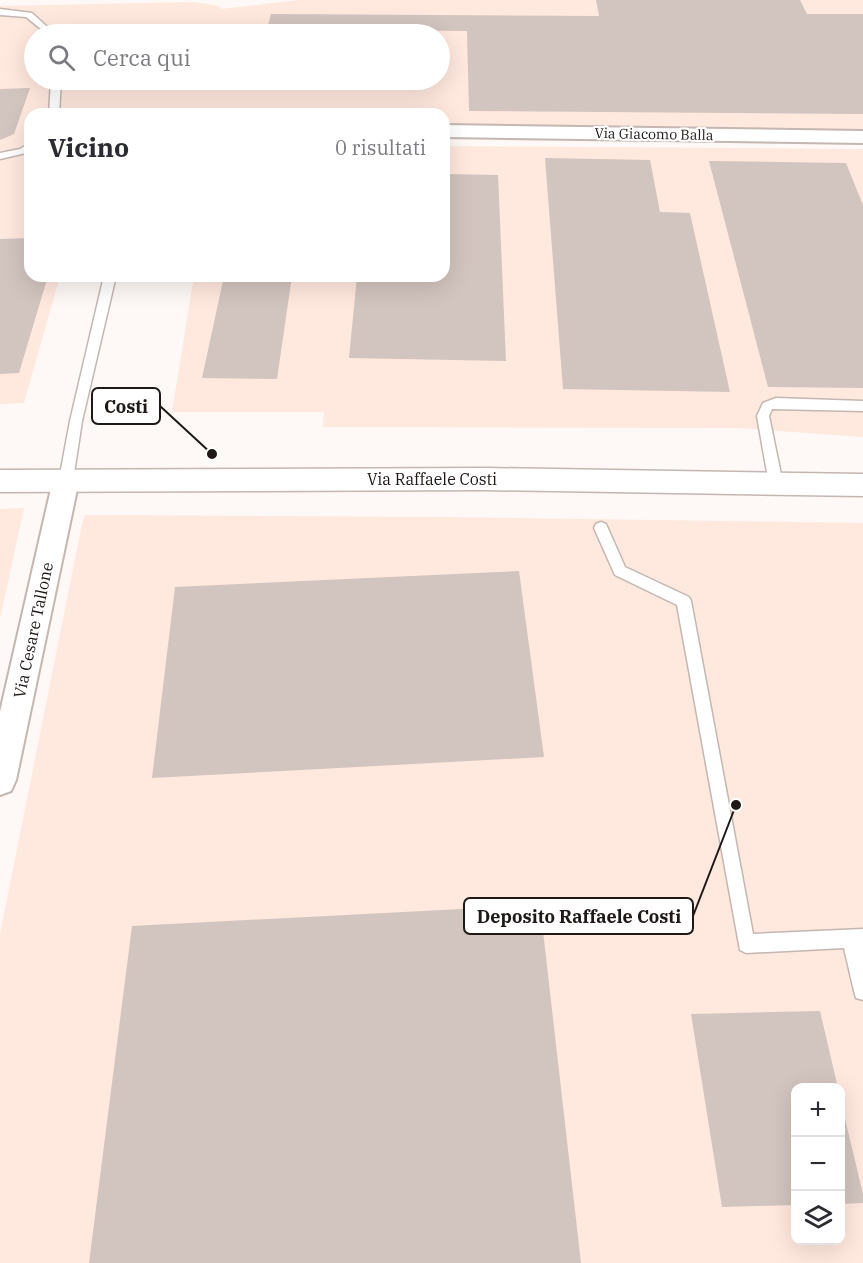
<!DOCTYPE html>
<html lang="it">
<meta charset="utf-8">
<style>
:root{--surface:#fff;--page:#f2f2f3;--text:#2b2b33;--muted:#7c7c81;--line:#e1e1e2}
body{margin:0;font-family:"IBM Plex Serif",serif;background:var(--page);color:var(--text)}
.controls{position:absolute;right:18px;bottom:18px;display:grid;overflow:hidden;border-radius:12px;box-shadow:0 6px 24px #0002}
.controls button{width:54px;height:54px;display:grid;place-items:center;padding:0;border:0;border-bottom:2px solid var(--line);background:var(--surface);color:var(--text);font:30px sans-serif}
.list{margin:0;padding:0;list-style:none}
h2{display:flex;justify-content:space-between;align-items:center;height:78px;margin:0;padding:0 24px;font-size:26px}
h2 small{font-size:20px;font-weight:400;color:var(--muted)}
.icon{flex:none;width:33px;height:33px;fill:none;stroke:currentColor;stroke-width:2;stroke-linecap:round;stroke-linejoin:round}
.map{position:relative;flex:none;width:863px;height:1263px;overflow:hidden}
.search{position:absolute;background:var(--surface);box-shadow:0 6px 24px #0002;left:24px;top:24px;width:426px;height:66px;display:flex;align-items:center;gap:15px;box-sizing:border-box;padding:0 21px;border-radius:33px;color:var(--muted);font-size:22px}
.panel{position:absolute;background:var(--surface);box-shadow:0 6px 24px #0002;left:24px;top:108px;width:426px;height:174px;border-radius:18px}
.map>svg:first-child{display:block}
.built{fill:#ffe8de;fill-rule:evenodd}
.building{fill:#d2c4be}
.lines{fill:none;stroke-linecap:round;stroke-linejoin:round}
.service-casing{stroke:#c4b6b0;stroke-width:3}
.minor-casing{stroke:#c4b6b0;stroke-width:4}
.tertiary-casing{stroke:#c4b6b0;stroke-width:3}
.service{fill:#fff;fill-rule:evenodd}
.minor{fill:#fff;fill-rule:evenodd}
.tertiary{fill:#fff;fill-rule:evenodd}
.labels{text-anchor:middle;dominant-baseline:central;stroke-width:4.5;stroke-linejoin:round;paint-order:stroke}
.far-street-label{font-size:14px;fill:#1e1917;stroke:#fff}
.street-label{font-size:16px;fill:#1e1917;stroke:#fff}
.leader{fill:none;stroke:#1e1917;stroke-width:2}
.callout-dot{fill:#1e1917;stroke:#fff;stroke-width:2}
.callout{fill:#fff;stroke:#1e1917;stroke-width:2}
.callout-label{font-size:18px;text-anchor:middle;font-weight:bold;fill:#1e1917}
</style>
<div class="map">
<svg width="863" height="1263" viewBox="0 0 863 1263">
<rect width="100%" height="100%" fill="#fef8f6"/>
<path class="built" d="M 299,0 L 863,0 L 863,130 L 444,127 L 444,114 L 30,114 L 30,276 L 60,276 L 24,403 L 0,404 L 0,6 L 194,2 L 219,6 L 221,9 ZM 34,34 L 440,34 L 440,80 L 34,80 Z
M 444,146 L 863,149 L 863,437 L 739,428 L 323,427 L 324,412 L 172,412 L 194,276 L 444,276 Z
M 24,508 L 0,619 L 0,509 Z
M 85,515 L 446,517 L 863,523 L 863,1263 L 0,1263 L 0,934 L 82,524 ZM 796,1088 L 840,1088 L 840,1240 L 796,1240 Z"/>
<path class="building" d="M 596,0 L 800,0 L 807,14 L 863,14 L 863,114 L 469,111 L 467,31 L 267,29 L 271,14 L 599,16 Z
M 30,88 L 14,134 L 0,140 L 0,89 Z
M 545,158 L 650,160 L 660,212 L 690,213 L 730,392 L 563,389 Z
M 709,161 L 846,163 L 863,205 L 863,388 L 768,387 Z
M 444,174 L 498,175 L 506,361 L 349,358 L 357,276 L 444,276 Z
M 30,238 L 30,276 L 48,276 L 19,373 L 0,374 L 0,239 Z
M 224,276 L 292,276 L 277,379 L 202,378 Z
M 519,571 L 544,757 L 152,778 L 175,587 Z
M 540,905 L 581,1263 L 89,1263 L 132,926 Z
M 820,1011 L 838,1088 L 796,1088 L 796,1205 L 722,1207 L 691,1014 Z
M 841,1102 L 863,1194 L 863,1203 L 840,1204 Z"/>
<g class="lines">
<defs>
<path id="service" d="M 0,9 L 32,13 L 55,34 L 47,34 L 26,17 L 0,15 Z
M 51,80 L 61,80 L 59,114 L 49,114 Z
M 30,143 L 30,151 L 26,153 L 0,159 L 0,153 L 20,149 Z
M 104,276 L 116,276 L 82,421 L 73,480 L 66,485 L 59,480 L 70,421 Z
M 776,398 L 863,401 L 863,411 L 772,409 L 769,416 L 783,484 L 776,489 L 769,484 L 757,416 L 763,403 Z
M 601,522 L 606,524 L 625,567 L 689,597 L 691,601 L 753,934 L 863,929 L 863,1000 L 856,998 L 854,991 L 844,948 L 746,953 L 740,950 L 677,605 L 615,575 L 594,528 L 596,524 Z"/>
<path id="minor" d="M 444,125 L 863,131 L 863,143 L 444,137 Z
M 66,470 L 75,473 L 79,480 L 16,780 L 11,791 L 0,795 L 0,712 L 53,480 L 57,473 Z"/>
<path id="tertiary" d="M 485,468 L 863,474 L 863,496 L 485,490 L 0,492 L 0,470 Z"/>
</defs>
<use href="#service" class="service-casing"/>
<use href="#minor" class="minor-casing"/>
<use href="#tertiary" class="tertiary-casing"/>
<use href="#service" class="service"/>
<use href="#minor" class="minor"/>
<use href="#tertiary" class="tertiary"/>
</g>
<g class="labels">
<g class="far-street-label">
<text transform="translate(654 134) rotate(1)">Via Giacomo Balla</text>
</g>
<g class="street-label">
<text x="432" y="479">Via Raffaele Costi</text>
<text transform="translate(33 630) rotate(-78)">Via Cesare Tallone</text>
</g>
</g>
<path class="leader" d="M212 454L160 406M736 805L693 916"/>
<g class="callout-dot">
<circle cx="212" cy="454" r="6"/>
<circle cx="736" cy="805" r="6"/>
</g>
<g class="callout">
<rect x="92" y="388" width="68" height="36" rx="6"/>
<rect x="464" y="898" width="229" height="36" rx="6"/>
</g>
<g class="callout-label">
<text x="126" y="413">Costi</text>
<text x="579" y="923">Deposito Raffaele Costi</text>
</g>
</svg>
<div class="controls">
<button>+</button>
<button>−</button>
<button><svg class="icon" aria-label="layers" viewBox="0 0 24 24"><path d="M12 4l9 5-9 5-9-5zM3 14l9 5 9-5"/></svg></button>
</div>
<div class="search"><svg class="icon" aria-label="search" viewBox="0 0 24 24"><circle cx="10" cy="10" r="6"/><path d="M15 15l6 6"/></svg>Cerca qui</div>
<section class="panel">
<h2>Vicino<small>0 risultati</small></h2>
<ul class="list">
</ul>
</section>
</div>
